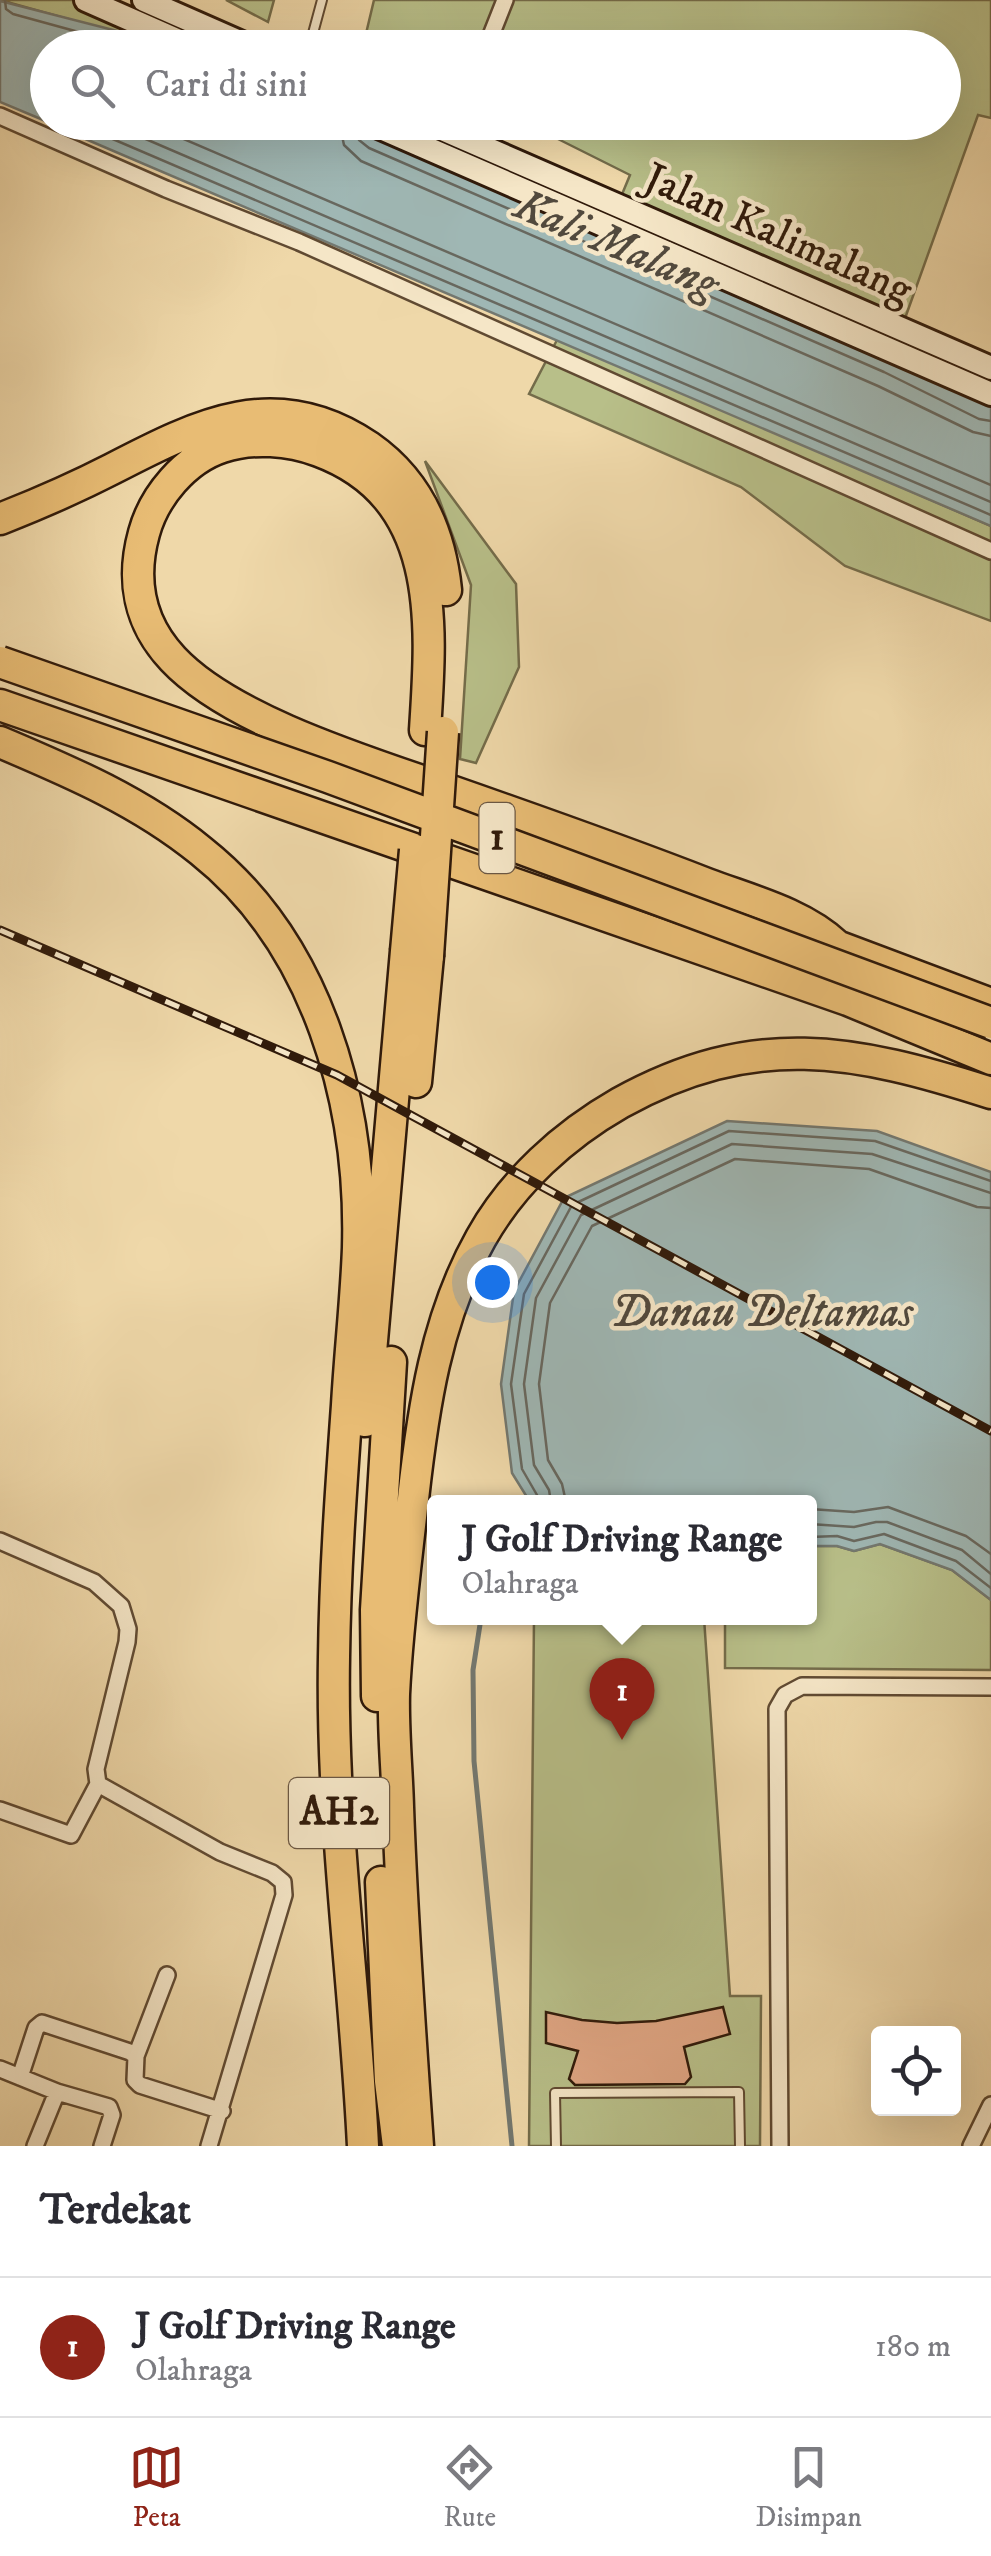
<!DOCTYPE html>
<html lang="id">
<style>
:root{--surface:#fff;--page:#f7f7f7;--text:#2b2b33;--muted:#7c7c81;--line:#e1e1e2;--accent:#8f2418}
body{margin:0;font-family:"IM FELL DW Pica",serif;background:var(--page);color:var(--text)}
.controls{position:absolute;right:30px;bottom:30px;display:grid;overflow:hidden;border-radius:10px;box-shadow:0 10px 40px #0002}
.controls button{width:90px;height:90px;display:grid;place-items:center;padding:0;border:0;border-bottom:2px solid var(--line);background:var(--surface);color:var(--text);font:50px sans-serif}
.you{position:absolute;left:492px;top:1282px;width:35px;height:35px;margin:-25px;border:8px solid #fff;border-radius:50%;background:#1a73e8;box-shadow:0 0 0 15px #1a73e833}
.badge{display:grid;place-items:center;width:65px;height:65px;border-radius:50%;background:var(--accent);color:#fff;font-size:32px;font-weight:700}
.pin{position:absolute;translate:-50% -82px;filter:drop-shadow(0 2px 5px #0008)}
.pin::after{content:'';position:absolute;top:52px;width:35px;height:30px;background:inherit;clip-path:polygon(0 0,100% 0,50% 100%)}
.popup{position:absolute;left:427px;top:1495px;width:390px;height:130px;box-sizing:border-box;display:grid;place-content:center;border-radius:10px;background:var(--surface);filter:drop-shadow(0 2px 8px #0005);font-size:32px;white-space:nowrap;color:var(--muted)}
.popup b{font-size:38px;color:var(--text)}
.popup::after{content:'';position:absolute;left:50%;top:100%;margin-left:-20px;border:20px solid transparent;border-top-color:var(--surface)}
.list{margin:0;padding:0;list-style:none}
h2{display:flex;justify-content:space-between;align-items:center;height:130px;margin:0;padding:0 40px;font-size:42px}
h2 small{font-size:32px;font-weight:400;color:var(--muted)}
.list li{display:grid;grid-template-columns:65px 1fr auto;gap:30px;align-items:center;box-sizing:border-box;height:140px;padding:0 40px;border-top:2px solid var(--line)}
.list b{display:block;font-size:38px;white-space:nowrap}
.list p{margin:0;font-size:32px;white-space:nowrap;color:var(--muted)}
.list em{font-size:32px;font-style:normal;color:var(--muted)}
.icon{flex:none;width:55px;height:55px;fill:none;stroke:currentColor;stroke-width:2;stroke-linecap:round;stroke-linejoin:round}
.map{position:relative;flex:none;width:991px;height:2146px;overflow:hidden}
.search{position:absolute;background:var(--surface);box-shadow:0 10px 40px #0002;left:30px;right:30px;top:30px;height:110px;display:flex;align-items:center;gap:25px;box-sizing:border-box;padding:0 35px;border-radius:55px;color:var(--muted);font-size:38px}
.sheet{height:270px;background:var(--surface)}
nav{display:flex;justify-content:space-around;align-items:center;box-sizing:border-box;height:140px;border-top:2px solid var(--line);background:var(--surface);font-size:28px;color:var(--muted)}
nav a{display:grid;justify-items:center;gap:5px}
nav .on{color:var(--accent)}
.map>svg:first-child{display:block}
.green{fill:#b8bf89;stroke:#746c4a;stroke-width:2.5}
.water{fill:#9fb7b4;stroke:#737870;stroke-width:2.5}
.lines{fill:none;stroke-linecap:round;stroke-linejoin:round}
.shore{stroke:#68685f;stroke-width:2.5}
.stream{stroke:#737870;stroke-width:5}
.building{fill:#e0a684;stroke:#301a0a;stroke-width:2.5}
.service-casing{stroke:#604a32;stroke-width:12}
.minor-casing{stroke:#604a32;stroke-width:20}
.secondary-casing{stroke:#301a0a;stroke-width:28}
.motorway-casing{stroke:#301a0a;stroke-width:35}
.service{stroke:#f5e6c7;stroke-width:8}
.minor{stroke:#f5e6c7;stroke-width:15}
.secondary{stroke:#f5e6c7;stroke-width:22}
.motorway{stroke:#e8bc74;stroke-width:30}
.rail-casing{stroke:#301a0a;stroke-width:9}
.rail{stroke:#f5e6c7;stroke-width:5;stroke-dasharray:15;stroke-linecap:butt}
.motorway-bridge-casing{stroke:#301a0a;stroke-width:35;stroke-linecap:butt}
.motorway-bridge{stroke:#e8bc74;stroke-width:30}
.labels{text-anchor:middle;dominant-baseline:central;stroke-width:9;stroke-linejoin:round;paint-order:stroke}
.shield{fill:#f5e6c7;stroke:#6b5743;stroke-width:2.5}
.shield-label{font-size:40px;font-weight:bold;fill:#301a0a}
.street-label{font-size:42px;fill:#301a0a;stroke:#f5e6c7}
.water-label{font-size:45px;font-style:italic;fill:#51493d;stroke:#f5e6c7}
</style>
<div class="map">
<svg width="991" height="2146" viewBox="0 0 991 2146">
<rect width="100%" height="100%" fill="#efd8a9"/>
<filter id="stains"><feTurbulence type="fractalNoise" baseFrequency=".002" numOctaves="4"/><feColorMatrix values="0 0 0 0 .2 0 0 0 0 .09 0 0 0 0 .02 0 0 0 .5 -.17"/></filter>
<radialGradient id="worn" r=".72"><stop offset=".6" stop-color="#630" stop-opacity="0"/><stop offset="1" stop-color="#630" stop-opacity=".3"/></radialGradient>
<path class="green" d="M 0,0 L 86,0 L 168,47 Z
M 226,0 L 274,0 L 268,22 Z
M 374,0 L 991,0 L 991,118 L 978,115 L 894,349 L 608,228 L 630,175 L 526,123 L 944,122 L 944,48 L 375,48 L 364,42 Z
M 558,338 L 991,526 L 991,621 L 845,566 L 741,487 L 529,394 Z
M 425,461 L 516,584 L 519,667 L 476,763 L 460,759 L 471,585 Z
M 880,1544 L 952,1570 L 991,1600 L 991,1670 L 725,1668 L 725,1618 L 810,1618 L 810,1546 L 837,1546 L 854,1551 Z
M 534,1618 L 704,1618 L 730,1996 L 761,1996 L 760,2146 L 529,2146 Z"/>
<path class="water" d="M 0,1 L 125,33 L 168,47 L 48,48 L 48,122 L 0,102 Z
M 48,123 L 367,123 L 991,400 L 991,526 Z
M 727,1121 L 877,1131 L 991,1172 L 991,1600 L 952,1570 L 880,1544 L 854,1551 L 837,1546 L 810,1546 L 810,1502 L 530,1502 L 512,1473 L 501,1384 L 514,1291 L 564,1198 Z"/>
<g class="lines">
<path class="shore" d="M 5,0 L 6,9 L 13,14 L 137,48
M 73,122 L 991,515
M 106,122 L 991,502
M 144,122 L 991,485
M 339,122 L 344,145 L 361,161 L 878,386 L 973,432 L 991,436
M 354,125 L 359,140 L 369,148 L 884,372 L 979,419 L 991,421
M 538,1502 L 537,1495 L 522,1469 L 511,1384 L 524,1294 L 572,1205 L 729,1131 L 875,1141 L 991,1181
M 551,1502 L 549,1490 L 534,1465 L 524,1384 L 536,1298 L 581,1215 L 732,1144 L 872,1154 L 991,1193
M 566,1502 L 562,1484 L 548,1460 L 539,1384 L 550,1303 L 592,1226 L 735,1159 L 869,1169 L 977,1207 L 991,1208
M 810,1509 L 854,1512 L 888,1507 L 966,1536 L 991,1554
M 810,1524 L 854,1527 L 876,1522 L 887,1522 L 962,1550 L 991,1574
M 810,1537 L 837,1536 L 854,1541 L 884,1534 L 956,1561 L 991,1588"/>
<path class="stream" d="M 481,1618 L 473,1670 L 474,1761 L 512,2146"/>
</g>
<path class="building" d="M 723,2007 L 730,2034 L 684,2047 L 691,2077 L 685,2084 L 575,2085 L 569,2079 L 578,2051 L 546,2043 L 546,2012 L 582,2020 L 617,2023 L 656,2021 Z"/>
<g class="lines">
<defs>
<path id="service" d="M 309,48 L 322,0
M 556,2146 L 555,2093 L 739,2092 L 740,2146"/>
<path id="minor" d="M 486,48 L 505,0
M 0,116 L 166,189 L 299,242 L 991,551
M 0,1541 L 94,1582 L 121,1606 L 128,1629 L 127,1642 L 96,1769 L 98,1784 L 220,1852 L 272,1873 L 283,1882 L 284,1895 L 209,2146
M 0,1810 L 71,1835 L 98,1784
M 136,2056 L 167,1975
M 0,2069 L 57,2092 L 109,2107 L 112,2115 L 102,2146
M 20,2077 L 36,2028 L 42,2023 L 130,2052 L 136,2056 L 135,2080 L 140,2085 L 222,2111
M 35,2146 L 57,2092
M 780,2146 L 777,1709 L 785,1695 L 802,1686 L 991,1687
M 971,2146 L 991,2105"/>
<path id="secondary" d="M 86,0 L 195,48
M 144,0 L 253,48
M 367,122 L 991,394
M 426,122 L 991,368"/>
<path id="motorway" d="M 0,519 C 38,504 75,488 112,469 C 199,424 277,384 369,447 C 419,482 440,532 446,590
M 0,705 L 848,1000 L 991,1059
M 425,730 C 432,623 442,497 319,451 C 289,440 253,437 222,447 C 185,459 154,496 144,533 C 131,580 139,623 173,659 C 231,721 370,763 451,791 C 537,821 622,851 707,884 C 749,900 802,913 836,945
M 0,742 C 71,772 141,802 201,851 C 318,944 362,1102 358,1248 C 356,1300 350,1353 347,1405 C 341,1489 335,1573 334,1657 C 331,1821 355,1983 363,2146
M 818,939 L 991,1004
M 416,1082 L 428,956
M 365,1421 L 406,951
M 377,1696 L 376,1610 L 391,1362
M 381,1882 L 390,2081 L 398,2146
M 418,2146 C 410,2033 402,1920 398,1807 C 397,1770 393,1731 394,1694 C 397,1629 406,1563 413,1499 C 423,1409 436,1318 481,1238 C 513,1181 564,1135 620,1103 C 754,1029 854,1049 991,1093"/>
</defs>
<use href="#service" class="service-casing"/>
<use href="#minor" class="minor-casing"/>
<use href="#secondary" class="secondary-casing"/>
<use href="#motorway" class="motorway-casing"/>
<use href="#service" class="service"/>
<use href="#minor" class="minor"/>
<use href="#secondary" class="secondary"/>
<use href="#motorway" class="motorway"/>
<defs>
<path id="rail" d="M 0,930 L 337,1075 L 991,1431"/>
</defs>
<use href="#rail" class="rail-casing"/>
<use href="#rail" class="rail"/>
<defs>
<path id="motorway-bridge" d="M 0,662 L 328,777 L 991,1023
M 406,951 L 415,850
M 428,956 L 443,732"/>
</defs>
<use href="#motorway-bridge" class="motorway-bridge-casing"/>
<use href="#motorway-bridge" class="motorway-bridge"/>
</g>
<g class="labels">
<g class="shield">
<rect x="479.5" y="803" width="35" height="70" rx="8"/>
<rect x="289" y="1778" width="100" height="70" rx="8"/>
</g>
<g class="shield-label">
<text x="497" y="838">1</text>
<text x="339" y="1813">AH2</text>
</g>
<g class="street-label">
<text transform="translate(778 235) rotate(24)">Jalan Kalimalang</text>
</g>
<g class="water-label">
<text transform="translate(616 245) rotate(23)">Kali Malang</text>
<text x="762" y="1313">Danau Deltamas</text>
</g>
</g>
<rect width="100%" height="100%" filter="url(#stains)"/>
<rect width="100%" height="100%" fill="url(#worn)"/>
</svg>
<div class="controls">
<button><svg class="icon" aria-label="locate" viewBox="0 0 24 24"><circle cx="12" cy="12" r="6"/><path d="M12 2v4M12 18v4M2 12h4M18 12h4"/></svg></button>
</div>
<div class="you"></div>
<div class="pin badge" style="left:622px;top:1740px">1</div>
<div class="popup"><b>J Golf Driving Range</b>Olahraga</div>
<div class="search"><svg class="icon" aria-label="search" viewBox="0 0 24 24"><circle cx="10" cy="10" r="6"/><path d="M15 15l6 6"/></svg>Cari di sini</div>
</div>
<section class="sheet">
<h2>Terdekat<small></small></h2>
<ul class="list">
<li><span class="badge">1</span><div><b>J Golf Driving Range</b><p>Olahraga</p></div><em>180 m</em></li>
</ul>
</section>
<nav>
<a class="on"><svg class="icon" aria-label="map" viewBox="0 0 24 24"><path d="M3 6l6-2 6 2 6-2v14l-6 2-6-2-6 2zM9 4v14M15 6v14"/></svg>Peta</a>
<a><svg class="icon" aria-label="directions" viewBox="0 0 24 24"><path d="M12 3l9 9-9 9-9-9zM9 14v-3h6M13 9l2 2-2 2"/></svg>Rute</a>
<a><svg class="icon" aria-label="saved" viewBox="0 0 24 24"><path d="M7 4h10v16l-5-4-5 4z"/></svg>Disimpan</a>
</nav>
